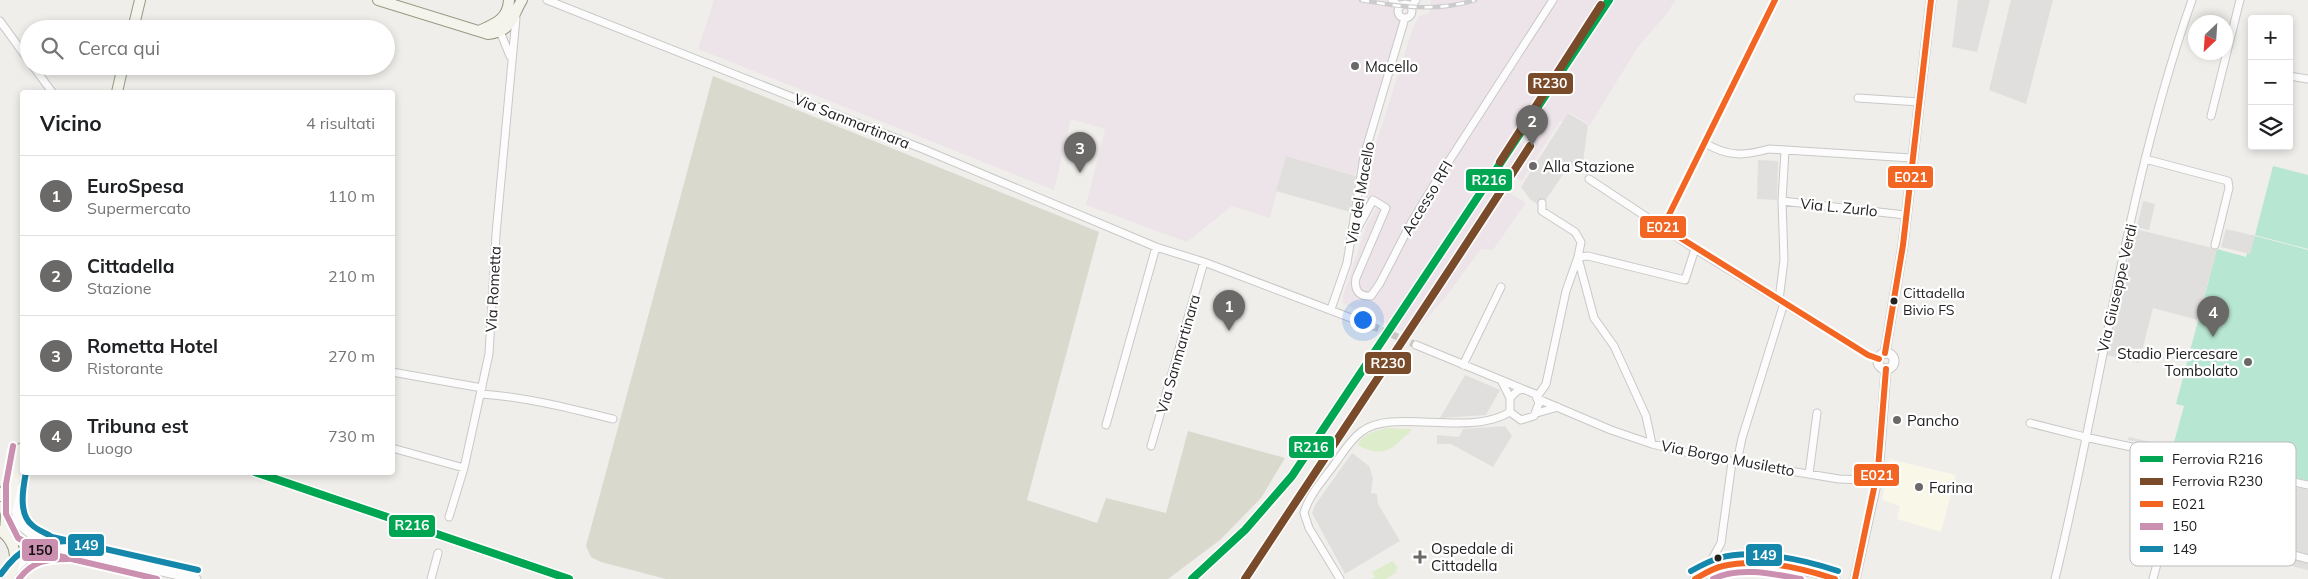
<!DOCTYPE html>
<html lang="it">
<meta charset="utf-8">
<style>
:root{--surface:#fff;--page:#f6f6f6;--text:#202124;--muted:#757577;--line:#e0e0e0;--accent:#6a6968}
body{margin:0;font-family:Mulish,sans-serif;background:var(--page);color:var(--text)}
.controls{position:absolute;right:15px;top:15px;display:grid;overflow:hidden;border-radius:5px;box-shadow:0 2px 8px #0003}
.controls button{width:45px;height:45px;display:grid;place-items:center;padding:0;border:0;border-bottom:1px solid var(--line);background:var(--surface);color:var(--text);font:25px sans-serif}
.compass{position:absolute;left:2188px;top:15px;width:45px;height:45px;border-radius:50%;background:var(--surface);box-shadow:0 2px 8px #0003;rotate:205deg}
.you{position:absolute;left:1362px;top:319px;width:18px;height:18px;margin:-12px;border:4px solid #fff;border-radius:50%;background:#1a73e8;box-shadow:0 0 0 8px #1a73e833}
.badge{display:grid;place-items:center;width:32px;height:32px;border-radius:50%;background:var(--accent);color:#fff;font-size:16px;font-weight:700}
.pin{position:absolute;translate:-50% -41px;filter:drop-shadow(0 1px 2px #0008)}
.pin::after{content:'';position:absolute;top:26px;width:18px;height:15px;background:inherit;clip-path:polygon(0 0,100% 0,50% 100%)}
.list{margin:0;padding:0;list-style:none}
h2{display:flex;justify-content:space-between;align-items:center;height:65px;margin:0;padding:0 20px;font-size:21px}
h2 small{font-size:16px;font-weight:400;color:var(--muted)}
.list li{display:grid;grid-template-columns:32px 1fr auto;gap:15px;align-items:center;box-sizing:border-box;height:80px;padding:0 20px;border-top:1px solid var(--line)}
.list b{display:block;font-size:19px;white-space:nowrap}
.list p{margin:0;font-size:16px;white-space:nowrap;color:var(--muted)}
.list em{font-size:16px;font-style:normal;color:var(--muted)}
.icon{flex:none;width:28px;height:28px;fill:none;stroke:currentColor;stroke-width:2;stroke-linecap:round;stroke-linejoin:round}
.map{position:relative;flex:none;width:2308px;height:579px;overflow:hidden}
.search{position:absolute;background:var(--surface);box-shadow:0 2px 8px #0003;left:20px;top:20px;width:375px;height:55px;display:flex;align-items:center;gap:12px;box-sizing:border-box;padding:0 18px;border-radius:28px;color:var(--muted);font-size:19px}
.panel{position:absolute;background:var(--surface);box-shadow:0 2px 8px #0003;left:20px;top:90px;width:375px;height:385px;border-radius:5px}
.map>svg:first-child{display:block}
.industrial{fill:#ede4e9}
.education{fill:#f8f7e8}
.construction{fill:#d9d9cd}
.grass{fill:#ddeccb}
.pitch{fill:#b7e6d2}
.parking{fill:#e0dfde}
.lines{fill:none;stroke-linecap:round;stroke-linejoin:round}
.minor-tunnel{stroke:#c7c5c3;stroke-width:7;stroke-dasharray:7 3.5;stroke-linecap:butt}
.minor-casing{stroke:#c9c8c7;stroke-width:9}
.tertiary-casing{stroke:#c9c8c7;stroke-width:11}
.secondary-casing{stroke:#999a82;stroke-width:12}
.minor{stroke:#fdfcfc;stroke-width:7}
.tertiary{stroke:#fdfcfc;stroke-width:9}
.secondary{stroke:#f4f4ed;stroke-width:10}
.rail-casing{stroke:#ccc;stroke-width:4.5}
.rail{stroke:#fff;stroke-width:2.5;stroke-dasharray:8;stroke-linecap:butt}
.bus-1-casing{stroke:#fff;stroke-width:10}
.bus-2-casing{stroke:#fff;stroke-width:10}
.bus-3-casing{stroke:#fff;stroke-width:10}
.bus-1{stroke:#f26522;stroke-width:6}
.bus-2{stroke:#cb8faf;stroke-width:6}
.bus-3{stroke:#1587aa;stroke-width:6}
.rail-1-casing{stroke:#fff;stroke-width:11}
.rail-2-casing{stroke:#fff;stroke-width:11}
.rail-1{stroke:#00a651;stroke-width:8}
.rail-2{stroke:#7a4b2a;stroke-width:8}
.poi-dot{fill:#6a6968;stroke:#fff;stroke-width:2}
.bus-dot{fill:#222;stroke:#fff;stroke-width:2}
.labels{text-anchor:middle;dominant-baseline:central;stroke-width:4.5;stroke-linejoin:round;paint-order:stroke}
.bus-label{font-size:14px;fill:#222;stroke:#fff;text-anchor:start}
.poi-label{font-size:15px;fill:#222;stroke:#fff;text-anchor:start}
.street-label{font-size:15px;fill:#222;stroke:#fff}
.key{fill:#fff;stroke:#bdbdbd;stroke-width:1}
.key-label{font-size:14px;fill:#222}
.line-badge{stroke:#fff;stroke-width:2}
.badge-label{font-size:14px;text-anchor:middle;font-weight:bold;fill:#fff}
.pale-badge-label{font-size:14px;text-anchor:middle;font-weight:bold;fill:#111}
</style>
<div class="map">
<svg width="2308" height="579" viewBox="0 0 2308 579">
<rect width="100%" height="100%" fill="#f0eeeb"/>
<path class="industrial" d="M 714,0 L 1385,0 L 1395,10 L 1400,21 L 1355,175 L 1286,156 L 1270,218 L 1232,206 L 1187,242 L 1086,205 L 1105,129 L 1071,119 L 1054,190 L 698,49 Z
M 1431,0 L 1676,0 L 1665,16 L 1638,47 L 1590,125 L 1569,112 L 1563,122 L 1560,121 L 1522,181 L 1511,175 L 1502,188 L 1526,203 L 1493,250 L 1481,249 L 1445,298 L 1411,336 L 1343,303 L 1343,296 L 1367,224 L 1378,205 L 1366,197 L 1373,153 L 1412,30 L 1419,16 L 1429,13 Z"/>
<path class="education" d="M 1890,459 L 1956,475 L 1941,532 L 1897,519 L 1900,506 L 1882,500 Z"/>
<path class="construction" d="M 713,76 L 1099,232 L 1027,500 L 1097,523 L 1106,498 L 1166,513 L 1188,431 L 1285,458 L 1261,498 L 1220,540 L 1168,579 L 666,579 L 601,562 L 591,557 L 586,546 Z"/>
<path class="grass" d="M 1386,428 L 1412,429 C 1409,434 1405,436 1401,440 C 1388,454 1375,455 1358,445 C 1361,434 1376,431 1386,428 Z
M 1393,561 L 1398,568 L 1395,570 L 1397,572 L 1386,579 L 1371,579 L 1375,577 L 1372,572 Z"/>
<path class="pitch" d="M 2273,166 L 2308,175 L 2308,249 L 2255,235 Z
M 2252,235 L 2308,250 L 2308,481 L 2173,446 L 2184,406 L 2176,404 L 2217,249 L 2246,257 Z"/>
<path class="parking" d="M 1958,0 L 1990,0 L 1977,52 L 1952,47 Z
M 2011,0 L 2053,0 L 2026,104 L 1989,90 Z
M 1568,113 L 1588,125 L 1583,162 L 1568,167 L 1541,207 L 1530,199 L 1521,187 Z
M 1286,156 L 1356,176 L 1350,212 L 1276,191 Z
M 1758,160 L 1778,161 L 1777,200 L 1757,199 Z
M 2143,201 L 2155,204 L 2149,230 L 2137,227 Z
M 2135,229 L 2217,249 L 2198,320 L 2153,308 L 2139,363 L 2107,355 Z
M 2226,229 L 2255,236 L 2250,254 L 2221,247 Z
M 1465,375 L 1500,390 L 1486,415 L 1440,418 Z
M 1505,426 L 1512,436 L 1493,467 L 1451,444 L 1437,444 L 1437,435 L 1459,437 L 1463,429 Z
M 2129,437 L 2163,445 L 2163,447 L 2128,440 Z
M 1352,453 L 1369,466 L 1373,478 L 1371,493 L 1377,494 L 1378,504 L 1400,541 L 1345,574 L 1312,513 L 1315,505 Z
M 2276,482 L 2308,490 L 2308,570 L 2283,564 L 2284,556 L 2264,551 L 2270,528 L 2264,526 Z"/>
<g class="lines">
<path class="minor-tunnel" d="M 1372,326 L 1416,345"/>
<defs>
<path id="minor" d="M 547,0 L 923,149 L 1156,247 L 1204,262 L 1372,326
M 1392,0 L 1400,7
M1398 11a7 7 0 1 1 14 0a7 7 0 1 1-14 0Z
M 1411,7 L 1416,0
M 0,21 L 29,61
M 499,29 L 510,56
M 33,66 L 52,92
M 2289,76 L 2308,79
M 1858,98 L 1919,102
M 2211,116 L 2240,0
M 1705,143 C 1728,157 1744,156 1769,149 L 1911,158
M 2145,159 L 2228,181 L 2229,188 L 2215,245
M 1589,179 L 1695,249 L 1868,355 L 1879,359
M 1782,201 L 1785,150
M 1663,227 L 1775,0
M 1351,240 L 1373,200 L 1386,208 L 1356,278 C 1354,289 1358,297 1371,296 L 1380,283 L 1411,223 L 1440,175 L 1553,0
M 1578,257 L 1588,256 L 1685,280 L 1695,249
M 1578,258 L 1594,318 L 1614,346 L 1646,416 L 1652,444
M 1779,300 L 1784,260 L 1782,201 L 1905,215
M 1331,309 L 1347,263 L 1364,156 L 1405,18
M 1416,345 L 1501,380
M 1463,365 L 1501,287
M 392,372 L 482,388
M 481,394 C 526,397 569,408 613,419
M 1537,397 L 1546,384 L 1566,291 L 1578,257 L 1581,242 L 1575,232 L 1542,211 L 1542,203
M 1510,398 L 1501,380 L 1535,394 L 1539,403 L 1534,416 L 1521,420 L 1510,412 L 1510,398 L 1517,391 L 1522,389
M 1538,399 L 1611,430 L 1652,444 L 1705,457 L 1839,479 L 1866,480 L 1874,478
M 1537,413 L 1558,407
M 2030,423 L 2085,437 L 2308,485
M 1106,425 L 1156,247
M 1151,446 L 1204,262
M 392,448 L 464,468
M 1737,462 L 1742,438 L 1784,303
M 1809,474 L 1817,413
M 2264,476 C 2260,491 2241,536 2259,545 C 2273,552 2293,554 2308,559
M 449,517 L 464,468 L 489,354 L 496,234 L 516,18
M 1704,574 L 1721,543 L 1732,462
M 431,579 L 438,553
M 1340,579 L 1309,528 L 1304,513 C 1309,495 1323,480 1334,465 C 1342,454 1350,440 1361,432 C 1392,407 1467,438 1510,412
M 2055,579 C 2102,387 2126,187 2192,0
M 2153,579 L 2177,488"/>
<path id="tertiary" d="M 1885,353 L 1903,245 L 1931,0
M1878 361a8 8 0 1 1 16 0a8 8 0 1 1-16 0Z
M 15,487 C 16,520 14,525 44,542
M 9,539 L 73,550 L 196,579
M 13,571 C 24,557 35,550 53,550
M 1695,579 C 1704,574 1716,566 1727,565 C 1754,561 1809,569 1835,579
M 1855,579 L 1878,475 L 1886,369"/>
<path id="secondary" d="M 378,0 L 488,34 C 513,31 511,18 522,0
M 133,29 L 140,0
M 479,31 C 494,24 508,20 509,0
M 117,92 L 123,66
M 0,496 L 11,483
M 1,531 C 17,543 19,562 8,579
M 5,534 L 6,516 L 22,448"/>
</defs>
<use href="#minor" class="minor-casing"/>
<use href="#tertiary" class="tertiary-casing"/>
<use href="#secondary" class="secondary-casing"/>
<use href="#minor" class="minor"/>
<use href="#tertiary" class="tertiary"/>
<use href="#secondary" class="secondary"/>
<defs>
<path id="rail" d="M 1361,0 C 1400,7 1437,12 1475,0"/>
</defs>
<use href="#rail" class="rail-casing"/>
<use href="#rail" class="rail"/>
<defs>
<path id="bus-1" d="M 1775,0 L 1663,227 L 1868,355 L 1879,359
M 1885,353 L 1903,245 L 1931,0
M 1695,579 C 1704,574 1713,568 1723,566 C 1758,558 1802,568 1835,579
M 1855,579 L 1878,469 L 1886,369"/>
<path id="bus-2" d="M 13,446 L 6,484 L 6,514 L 18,538 L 46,553 L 157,579
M 19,579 C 32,561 47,559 68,559
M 1713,579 C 1739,566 1774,574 1801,579"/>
<path id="bus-3" d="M 26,472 C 23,488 18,514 32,525 C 37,530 46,533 52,537 L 198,570
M 1691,571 C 1700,566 1709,561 1719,558 C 1753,548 1805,560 1838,571
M 1,574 C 20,547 35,542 68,541"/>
</defs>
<use href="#bus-1" class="bus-1-casing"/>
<use href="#bus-2" class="bus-2-casing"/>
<use href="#bus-3" class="bus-3-casing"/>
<use href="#bus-1" class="bus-1"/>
<use href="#bus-2" class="bus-2"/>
<use href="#bus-3" class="bus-3"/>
<defs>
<path id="rail-1" d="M 255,472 L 569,579
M 1192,579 L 1245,530 L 1292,476 L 1609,0"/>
<path id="rail-2" d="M 1500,162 L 1601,5
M 1245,579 C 1340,434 1437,291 1530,146"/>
</defs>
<use href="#rail-1" class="rail-1-casing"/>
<use href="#rail-2" class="rail-2-casing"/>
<use href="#rail-1" class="rail-1"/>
<use href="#rail-2" class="rail-2"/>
</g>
<g class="poi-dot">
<circle cx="1355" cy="66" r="5"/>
<circle cx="1533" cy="166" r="5"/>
<circle cx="2248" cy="362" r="5"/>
<circle cx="1897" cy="420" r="5"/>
<circle cx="1919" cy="487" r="5"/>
<path d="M1417.5 549.5h5v5h5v5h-5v5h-5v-5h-5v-5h5z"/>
</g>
<g class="bus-dot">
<circle cx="1894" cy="301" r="4.5"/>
<circle cx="1718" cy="558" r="4.5"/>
</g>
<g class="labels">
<g class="bus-label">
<text x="1903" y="293">Cittadella<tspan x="1903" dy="17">Bivio FS</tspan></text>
</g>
<g class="poi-label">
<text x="1365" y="66">Macello</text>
<text x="1543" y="166">Alla Stazione</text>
<text x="2238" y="353" text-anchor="end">Stadio Piercesare<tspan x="2238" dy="17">Tombolato</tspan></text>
<text x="1907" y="420">Pancho</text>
<text x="1929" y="487">Farina</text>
<text x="1431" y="548">Ospedale di<tspan x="1431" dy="17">Cittadella</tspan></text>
</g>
<g class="street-label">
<text transform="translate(852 121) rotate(22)">Via Sanmartinara</text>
<text transform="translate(1360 193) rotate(-80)">Via del Macello</text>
<text transform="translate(1427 198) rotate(-59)">Accesso RFI</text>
<text transform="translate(1839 207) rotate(6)">Via L. Zurlo</text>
<text transform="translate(2117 288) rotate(-77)">Via Giuseppe Verdi</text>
<text transform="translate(493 289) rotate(-87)">Via Rometta</text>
<text transform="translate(1178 354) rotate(-74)">Via Sanmartinara</text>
<text transform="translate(1728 458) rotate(11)">Via Borgo Musiletto</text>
</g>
</g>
<rect x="2130" y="442" width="166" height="124" rx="8" class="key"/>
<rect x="2140" y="456" width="23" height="6" fill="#00a651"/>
<rect x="2140" y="478" width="23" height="7" fill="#7a4b2a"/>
<rect x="2140" y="501" width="23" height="6" fill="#f26522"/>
<rect x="2140" y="523" width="23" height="7" fill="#cb8faf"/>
<rect x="2140" y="546" width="23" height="6" fill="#1587aa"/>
<g class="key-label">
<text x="2172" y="464">Ferrovia R216</text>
<text x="2172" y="486">Ferrovia R230</text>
<text x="2172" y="509">E021</text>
<text x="2172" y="531">150</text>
<text x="2172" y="554">149</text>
</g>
<g class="line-badge">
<rect x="1527" y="72" width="47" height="23" rx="5" fill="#7a4b2a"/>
<rect x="1887" y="165" width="47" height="24" rx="5" fill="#f26522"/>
<rect x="1465" y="168" width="48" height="24" rx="5" fill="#00a651"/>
<rect x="1639" y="215" width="48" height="24" rx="5" fill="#f26522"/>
<rect x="1364" y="351" width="48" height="24" rx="5" fill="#7a4b2a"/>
<rect x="1288" y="435" width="47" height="24" rx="5" fill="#00a651"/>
<rect x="1853" y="463" width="47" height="24" rx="5" fill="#f26522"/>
<rect x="388" y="514" width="48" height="24" rx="5" fill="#00a651"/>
<rect x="67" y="533" width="38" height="24" rx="5" fill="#1587aa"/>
<rect x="21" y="538" width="38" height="24" rx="5" fill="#cb8faf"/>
<rect x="1745" y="543" width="38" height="24" rx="5" fill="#1587aa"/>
</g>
<g class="badge-label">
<text x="1550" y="88">R230</text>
<text x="1911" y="182">E021</text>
<text x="1489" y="185">R216</text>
<text x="1663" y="232">E021</text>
<text x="1388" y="368">R230</text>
<text x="1311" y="452">R216</text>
<text x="1877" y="480">E021</text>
<text x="412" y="530">R216</text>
<text x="86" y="550">149</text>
<text x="1764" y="560">149</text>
</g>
<g class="pale-badge-label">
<text x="40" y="555">150</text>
</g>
</svg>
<div class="controls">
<button>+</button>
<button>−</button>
<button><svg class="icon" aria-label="layers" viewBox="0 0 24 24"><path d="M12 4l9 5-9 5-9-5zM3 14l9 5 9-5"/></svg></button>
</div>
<svg class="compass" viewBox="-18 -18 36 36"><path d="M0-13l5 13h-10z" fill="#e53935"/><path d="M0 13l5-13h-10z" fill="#757577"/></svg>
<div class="you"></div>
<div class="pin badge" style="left:1229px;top:331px">1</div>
<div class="pin badge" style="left:1532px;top:146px">2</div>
<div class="pin badge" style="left:1080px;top:173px">3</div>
<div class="pin badge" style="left:2213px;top:337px">4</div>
<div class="search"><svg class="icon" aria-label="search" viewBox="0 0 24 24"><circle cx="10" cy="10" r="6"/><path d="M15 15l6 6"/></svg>Cerca qui</div>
<section class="panel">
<h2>Vicino<small>4 risultati</small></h2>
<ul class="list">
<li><span class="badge">1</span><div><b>EuroSpesa</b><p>Supermercato</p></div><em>110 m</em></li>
<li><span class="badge">2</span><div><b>Cittadella</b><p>Stazione</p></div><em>210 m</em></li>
<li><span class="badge">3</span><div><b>Rometta Hotel</b><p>Ristorante</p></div><em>270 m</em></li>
<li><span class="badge">4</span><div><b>Tribuna est</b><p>Luogo</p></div><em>730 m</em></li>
</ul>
</section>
</div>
